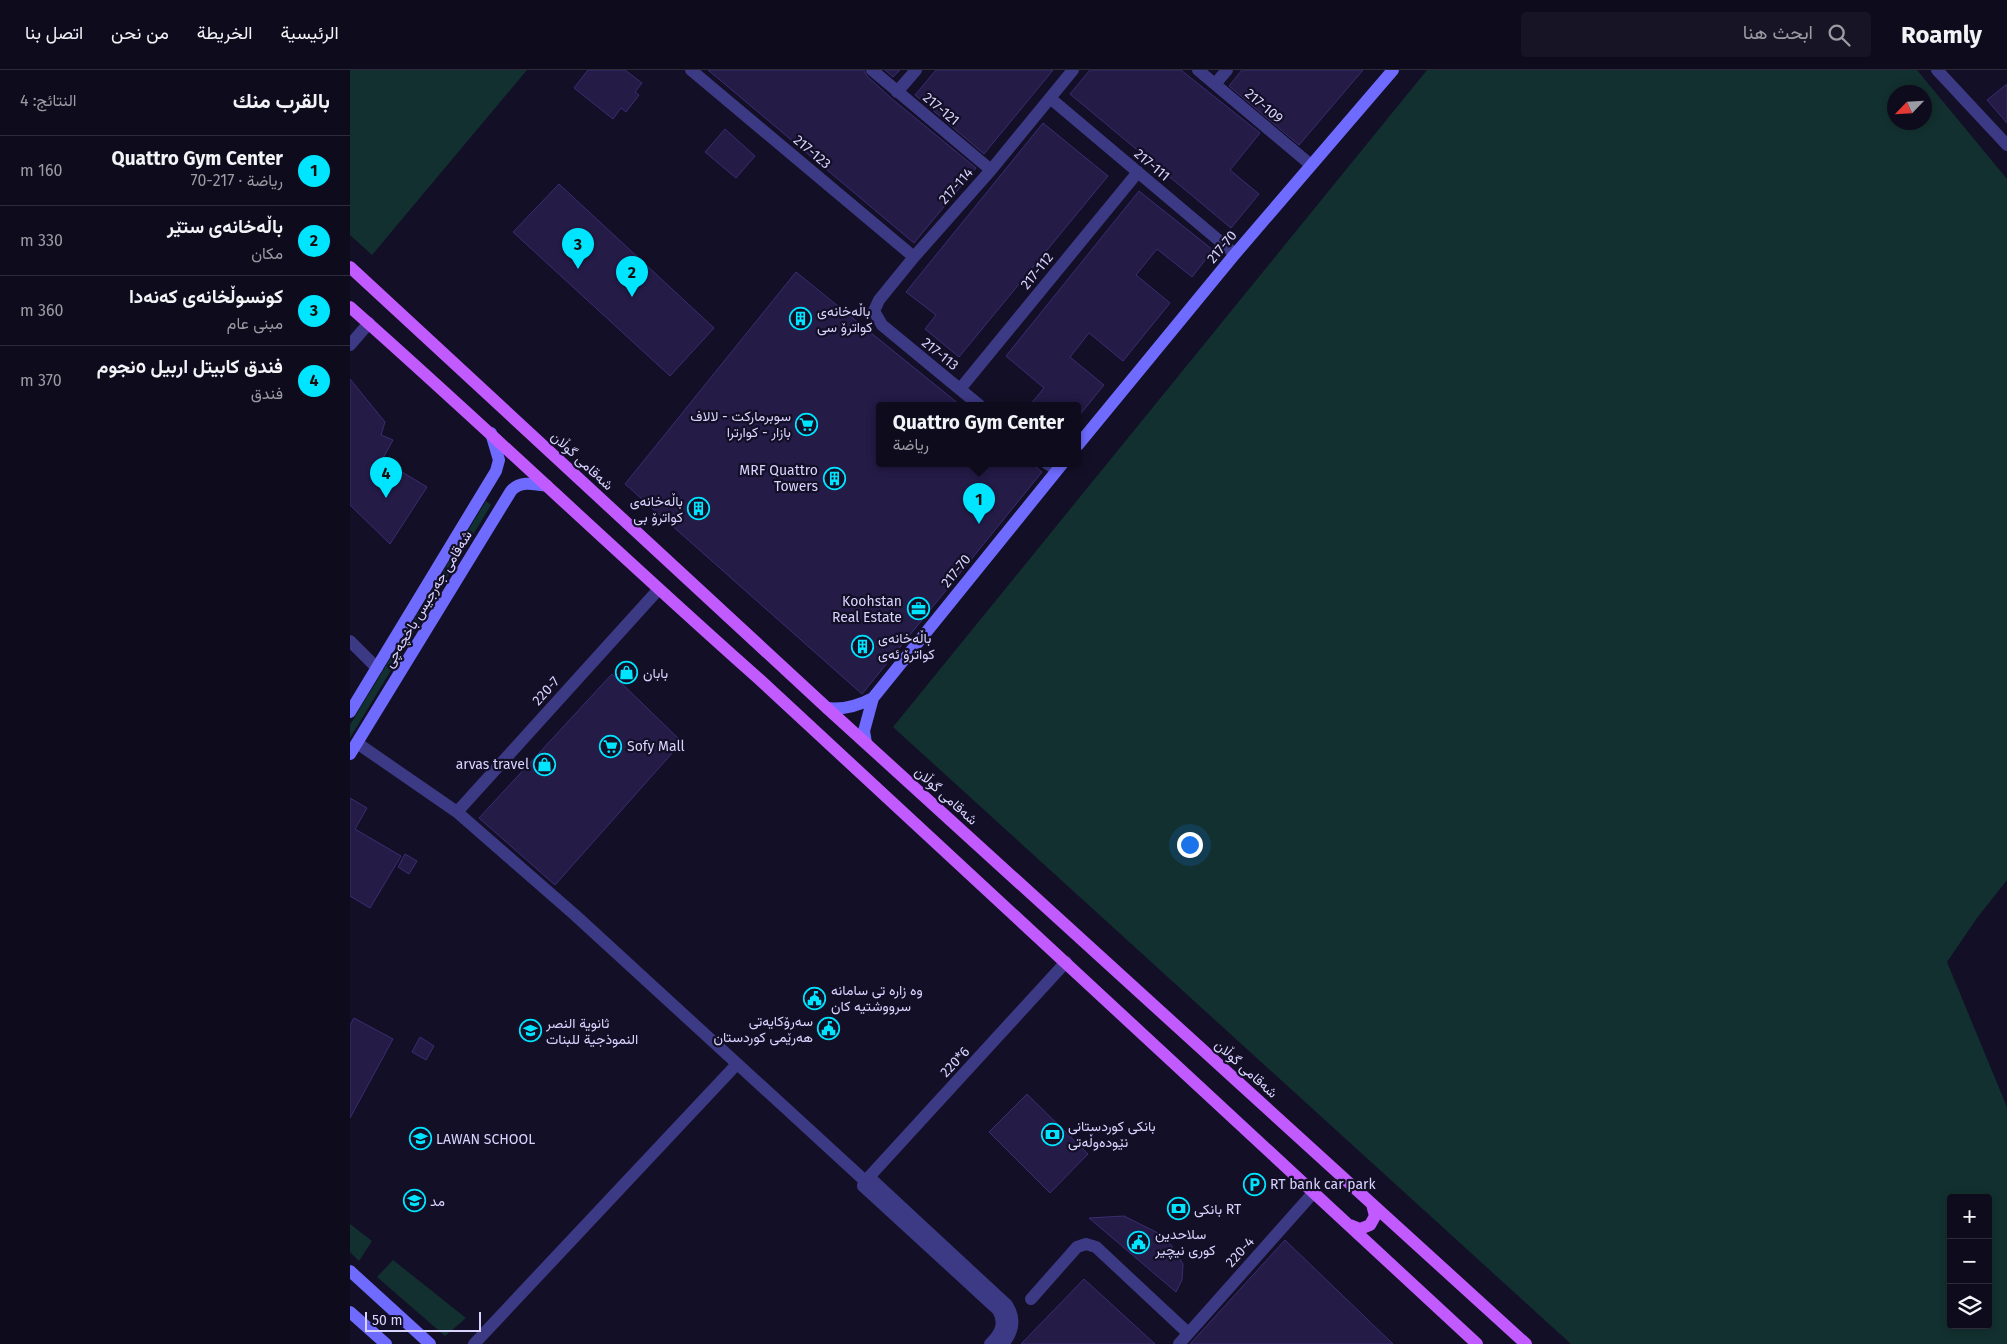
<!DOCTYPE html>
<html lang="ar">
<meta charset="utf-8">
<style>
:root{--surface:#0e0b1c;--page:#171425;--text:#f1f3f6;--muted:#9b9ba3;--line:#2e2b3b;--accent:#00e5ff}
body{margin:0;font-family:"Fira Sans",Vazirmatn,sans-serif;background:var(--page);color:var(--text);direction:rtl}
.controls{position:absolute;right:15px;bottom:15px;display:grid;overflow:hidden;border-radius:5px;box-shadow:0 2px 8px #0003}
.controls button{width:45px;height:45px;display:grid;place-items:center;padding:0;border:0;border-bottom:1px solid var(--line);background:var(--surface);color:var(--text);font:25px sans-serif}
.compass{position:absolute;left:1537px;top:15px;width:45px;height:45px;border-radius:50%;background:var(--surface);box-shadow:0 2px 8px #0003;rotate:245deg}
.scale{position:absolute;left:15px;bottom:12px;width:116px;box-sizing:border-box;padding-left:5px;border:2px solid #d9d4ff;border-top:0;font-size:14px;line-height:18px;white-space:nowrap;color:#d9d4ff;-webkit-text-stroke:4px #130f26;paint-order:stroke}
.you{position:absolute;left:839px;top:774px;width:18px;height:18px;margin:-12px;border:4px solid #fff;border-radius:50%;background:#1a73e8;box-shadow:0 0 0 8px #1a73e833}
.badge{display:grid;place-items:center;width:32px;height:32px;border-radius:50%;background:var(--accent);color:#111;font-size:16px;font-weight:700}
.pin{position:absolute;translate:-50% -41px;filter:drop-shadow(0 1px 2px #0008)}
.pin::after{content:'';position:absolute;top:26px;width:18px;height:15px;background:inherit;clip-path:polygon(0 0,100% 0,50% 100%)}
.popup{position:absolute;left:526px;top:332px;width:205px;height:65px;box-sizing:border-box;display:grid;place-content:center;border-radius:5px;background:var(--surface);filter:drop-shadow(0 1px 4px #0005);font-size:16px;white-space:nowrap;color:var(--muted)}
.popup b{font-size:19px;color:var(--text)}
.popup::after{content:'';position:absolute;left:50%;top:100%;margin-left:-10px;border:10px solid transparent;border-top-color:var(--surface)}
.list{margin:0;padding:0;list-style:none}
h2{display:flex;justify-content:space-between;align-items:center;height:65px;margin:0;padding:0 20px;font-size:21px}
h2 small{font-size:16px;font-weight:400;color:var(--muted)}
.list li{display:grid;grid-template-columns:32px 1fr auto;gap:15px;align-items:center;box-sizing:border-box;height:70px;padding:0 20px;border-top:1px solid var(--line)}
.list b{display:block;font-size:19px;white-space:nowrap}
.list p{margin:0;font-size:16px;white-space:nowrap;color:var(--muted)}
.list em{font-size:16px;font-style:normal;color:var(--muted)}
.icon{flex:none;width:28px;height:28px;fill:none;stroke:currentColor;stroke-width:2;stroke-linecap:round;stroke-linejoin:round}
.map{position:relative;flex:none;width:1657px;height:1274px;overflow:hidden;direction:ltr}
header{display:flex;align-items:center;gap:30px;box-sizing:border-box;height:70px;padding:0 25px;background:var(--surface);border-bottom:1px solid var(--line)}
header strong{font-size:24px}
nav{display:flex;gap:28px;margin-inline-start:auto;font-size:18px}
.search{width:350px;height:45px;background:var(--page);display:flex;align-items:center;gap:12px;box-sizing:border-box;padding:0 18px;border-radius:5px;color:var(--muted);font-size:19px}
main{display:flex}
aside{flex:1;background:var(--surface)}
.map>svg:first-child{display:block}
.green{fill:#12302f;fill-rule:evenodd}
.building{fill:#241b47;stroke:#3b2d73}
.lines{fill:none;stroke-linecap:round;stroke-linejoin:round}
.street{stroke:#3d3a85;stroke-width:12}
.secondary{stroke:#6f6bff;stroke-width:12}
.primary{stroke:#c25bff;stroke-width:12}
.labels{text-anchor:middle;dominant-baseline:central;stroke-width:4.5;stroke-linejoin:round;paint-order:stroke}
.street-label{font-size:14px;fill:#d9d4ff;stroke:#130f26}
.poi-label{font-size:14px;fill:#d9d4ff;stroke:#130f26;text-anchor:start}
</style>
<header>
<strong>Roamly</strong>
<div class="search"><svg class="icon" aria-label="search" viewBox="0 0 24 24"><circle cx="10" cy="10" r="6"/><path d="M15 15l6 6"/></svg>ابحث هنا</div>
<nav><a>الرئيسية</a><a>الخريطة</a><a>من نحن</a><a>اتصل بنا</a></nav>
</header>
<main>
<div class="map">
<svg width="1657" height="1274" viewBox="0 0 1657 1274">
<rect width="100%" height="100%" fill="#130f26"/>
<path class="green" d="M 0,0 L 177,0 L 22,185 L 0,165 Z
M 1077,0 L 1567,0 L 1657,109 L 1657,810 L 1627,848 L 1597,892 L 1657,1037 L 1657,1274 L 1221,1274 L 543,657 ZM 1544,22 L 1574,22 L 1574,52 L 1544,52 ZM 1601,1128 L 1638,1128 L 1638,1255 L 1601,1255 Z
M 136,431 L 141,435 L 0,668 L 0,655 Z
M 0,1154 L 22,1171 L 9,1191 L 0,1182 Z
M 43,1190 L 116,1248 L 95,1266 L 27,1207 Z"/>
<path class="building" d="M 238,0 L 275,0 L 292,13 L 285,22 L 289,25 L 276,42 L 271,38 L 263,49 L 224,18 Z
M 358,0 L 514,0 L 517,6 L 541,28 L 626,98 L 564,173 Z
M 535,0 L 550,0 L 543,7 Z
M 586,0 L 703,0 L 634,84 L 565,25 Z
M 740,0 L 831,0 L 910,63 L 880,100 L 909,124 L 881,158 L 720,24 Z
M 892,0 L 1013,0 L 949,75 L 879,16 Z
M 1657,14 L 1657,53 L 1637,30 Z
M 693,53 L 758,106 L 609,287 L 575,259 L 586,245 L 556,222 Z
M 375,59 L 405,86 L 386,108 L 355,82 Z
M 209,114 L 364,258 L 320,306 L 163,162 Z
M 789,121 L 863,180 L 842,207 L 807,179 L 786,205 L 820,233 L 773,291 L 739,263 L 728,277 L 720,287 L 754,315 L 728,347 L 728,335 L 680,335 L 694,318 L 656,286 Z
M 446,202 L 610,335 L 530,335 L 530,393 L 681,393 L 692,402 L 512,624 L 275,414 Z
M 0,309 L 35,352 L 31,365 L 43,370 L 32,390 L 77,417 L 40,474 L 0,435 Z
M 262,604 L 332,672 L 205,815 L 129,748 Z
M 0,728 L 17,738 L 5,759 L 51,786 L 20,838 L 0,826 Z
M 55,784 L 67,791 L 59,804 L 48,797 Z
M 4,948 L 43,969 L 0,1048 L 0,955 Z
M 70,967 L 84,976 L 76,990 L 62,982 Z
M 677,1024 L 738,1084 L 700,1123 L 639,1062 Z
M 774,1146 L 812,1165 L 821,1175 L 833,1194 L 832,1210 L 826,1222 L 739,1148 Z
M 935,1170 L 1043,1274 L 840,1274 Z
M 734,1209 L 805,1274 L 671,1274 Z"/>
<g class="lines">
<path class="street" d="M 341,0 L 564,187
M 522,0 L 641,100
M 848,0 L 961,95
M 1587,0 L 1657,75
M 865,14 L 877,0
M 547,22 L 566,0
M 700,28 L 885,184
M 0,275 L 19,253
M 610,319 L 788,102
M 629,335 L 532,255 L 524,241 L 529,230 L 564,187 L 641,100 L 723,0
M 696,393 L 707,400
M 0,571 L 27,598
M 7,673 L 107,742 L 225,845 L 514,1110 L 513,1116 L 648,1240 C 656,1254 650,1264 640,1274
M 107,742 L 308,520
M 519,1107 L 657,1235 C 666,1249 663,1262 653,1274
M 514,1110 L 519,1107 L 716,892
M 681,1229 L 727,1177 L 736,1174 L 746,1177 L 838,1263
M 124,1274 L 387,994
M 829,1274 L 964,1122"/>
<path class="secondary" d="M 728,375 L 885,184 L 1043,0
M 477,638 C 494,640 508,636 523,628
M 0,642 L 146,401 L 149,390 L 141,363
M 516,673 L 514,661 L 523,628 L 713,393
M 0,684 L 161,421 C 170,410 185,414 197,416
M 0,1201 L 80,1274
M 0,1242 L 36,1274"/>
<path class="primary" d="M 0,197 L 477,638 L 1176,1274
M 0,237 C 138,359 271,487 409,609 L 1127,1274
M 1000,1155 L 1010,1159 L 1020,1155 L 1025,1146 L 1022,1134"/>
</g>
<defs>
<symbol id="building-ring" viewBox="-11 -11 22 22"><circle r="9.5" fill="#130f26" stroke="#00e5ff" stroke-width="1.5"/><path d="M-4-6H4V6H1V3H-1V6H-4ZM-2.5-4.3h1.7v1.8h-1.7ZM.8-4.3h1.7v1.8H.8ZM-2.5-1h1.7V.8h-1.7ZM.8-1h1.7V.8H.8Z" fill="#00e5ff"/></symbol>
<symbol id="supermarket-ring" viewBox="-11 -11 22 22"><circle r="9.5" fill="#130f26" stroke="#00e5ff" stroke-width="1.5"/><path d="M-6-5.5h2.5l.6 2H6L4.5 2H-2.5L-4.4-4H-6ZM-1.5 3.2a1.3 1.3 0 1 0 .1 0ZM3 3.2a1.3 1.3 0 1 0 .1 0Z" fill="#00e5ff"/></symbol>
<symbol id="office-ring" viewBox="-11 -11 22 22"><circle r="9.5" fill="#130f26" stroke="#00e5ff" stroke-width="1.5"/><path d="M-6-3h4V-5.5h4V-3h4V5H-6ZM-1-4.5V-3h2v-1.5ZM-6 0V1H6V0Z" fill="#00e5ff"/></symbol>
<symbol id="shop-ring" viewBox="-11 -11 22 22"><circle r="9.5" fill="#130f26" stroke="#00e5ff" stroke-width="1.5"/><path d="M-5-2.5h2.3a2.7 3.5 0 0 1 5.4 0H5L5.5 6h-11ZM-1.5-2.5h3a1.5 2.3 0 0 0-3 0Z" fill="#00e5ff"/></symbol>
<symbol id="civic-ring" viewBox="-11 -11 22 22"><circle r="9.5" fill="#130f26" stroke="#00e5ff" stroke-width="1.5"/><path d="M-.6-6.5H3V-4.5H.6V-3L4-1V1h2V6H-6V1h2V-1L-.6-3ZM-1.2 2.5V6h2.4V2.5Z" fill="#00e5ff"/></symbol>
<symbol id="school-ring" viewBox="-11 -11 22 22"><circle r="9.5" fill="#130f26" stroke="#00e5ff" stroke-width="1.5"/><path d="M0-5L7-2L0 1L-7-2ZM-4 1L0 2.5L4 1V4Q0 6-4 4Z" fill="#00e5ff"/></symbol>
<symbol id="bank-ring" viewBox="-11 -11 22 22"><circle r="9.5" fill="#130f26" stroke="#00e5ff" stroke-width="1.5"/><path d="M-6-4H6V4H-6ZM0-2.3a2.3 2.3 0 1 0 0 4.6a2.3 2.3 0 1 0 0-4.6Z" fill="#00e5ff"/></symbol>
<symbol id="parking-ring" viewBox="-11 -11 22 22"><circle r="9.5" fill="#130f26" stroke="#00e5ff" stroke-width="1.5"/><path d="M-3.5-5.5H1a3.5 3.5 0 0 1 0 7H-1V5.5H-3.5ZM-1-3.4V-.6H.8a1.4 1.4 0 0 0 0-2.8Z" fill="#00e5ff"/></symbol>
</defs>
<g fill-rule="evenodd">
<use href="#building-ring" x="438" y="236" width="25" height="25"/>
<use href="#supermarket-ring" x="444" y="342" width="25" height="25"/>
<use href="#building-ring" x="472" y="396" width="25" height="25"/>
<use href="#building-ring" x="336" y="426" width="25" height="25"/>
<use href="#office-ring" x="556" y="526" width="25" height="25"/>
<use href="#building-ring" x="500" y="564" width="25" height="25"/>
<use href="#shop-ring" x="264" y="590" width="25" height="25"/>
<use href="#supermarket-ring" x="248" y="664" width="25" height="25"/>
<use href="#shop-ring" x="182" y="682" width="25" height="25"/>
<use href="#civic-ring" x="452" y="916" width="25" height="25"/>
<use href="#civic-ring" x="466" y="946" width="25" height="25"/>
<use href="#school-ring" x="168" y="948" width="25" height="25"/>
<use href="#bank-ring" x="690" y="1052" width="25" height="25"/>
<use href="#school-ring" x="58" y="1056" width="25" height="25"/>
<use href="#parking-ring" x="892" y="1102" width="25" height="25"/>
<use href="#school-ring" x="52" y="1118" width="25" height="25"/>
<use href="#bank-ring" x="816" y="1126" width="25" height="25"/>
<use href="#civic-ring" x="776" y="1160" width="25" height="25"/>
</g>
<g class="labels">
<g class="street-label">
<text transform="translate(914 36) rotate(40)">217-109</text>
<text transform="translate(591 39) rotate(40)">217-121</text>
<text transform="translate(462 82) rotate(40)">217-123</text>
<text transform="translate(802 95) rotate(40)">217-111</text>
<text transform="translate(606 116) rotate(-48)">217-114</text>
<text transform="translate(872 177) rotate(-50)">217-70</text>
<text transform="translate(687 201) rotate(-51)">217-112</text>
<text transform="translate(590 284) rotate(39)">217-113</text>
<text transform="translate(232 391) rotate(43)">شەقامی گوڵان</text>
<text transform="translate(606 501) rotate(-51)">217-70</text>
<text transform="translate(78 529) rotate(-59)">شەقامی جەرجیس باخچەچی</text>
<text transform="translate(196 621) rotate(-48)">220-7</text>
<text transform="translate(596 726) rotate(42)">شەقامی گوڵان</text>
<text transform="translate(605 992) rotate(-47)">220*6</text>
<text transform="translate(896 999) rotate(42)">شەقامی گوڵان</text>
<text transform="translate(890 1182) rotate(-48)">220-4</text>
</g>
<g class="poi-label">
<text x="467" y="241">باڵەخانەی<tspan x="467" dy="16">کواترۆ سی</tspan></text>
<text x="441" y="346" text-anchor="end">سوبرماركت - لالاف<tspan x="441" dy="16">بازار - كوارترا</tspan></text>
<text x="468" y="400" text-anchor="end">MRF Quattro<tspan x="468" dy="16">Towers</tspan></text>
<text x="333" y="431" text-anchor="end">باڵەخانەی<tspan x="333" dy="16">کواترۆ بی</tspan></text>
<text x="552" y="531" text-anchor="end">Koohstan<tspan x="552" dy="16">Real Estate</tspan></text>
<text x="528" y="568">باڵەخانەی<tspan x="528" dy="16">کواترۆ ئەی</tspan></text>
<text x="293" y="603">بابان</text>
<text x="277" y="676">Sofy Mall</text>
<text x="179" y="694" text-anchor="end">arvas travel</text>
<text x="481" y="920">وه زاره تى سامانه<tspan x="481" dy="16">سرووشتيه كان</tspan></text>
<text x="463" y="951" text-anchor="end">سەرۆكایەتی<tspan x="463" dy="16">هەرێمی كوردستان</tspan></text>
<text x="196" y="953">ثانوية النصر<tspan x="196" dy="16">النموذجية للبنات</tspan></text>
<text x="718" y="1056">بانکی کوردستانی<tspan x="718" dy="16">نێودەوڵەتی</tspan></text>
<text x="86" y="1069">LAWAN SCHOOL</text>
<text x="920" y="1114">RT bank car park</text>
<text x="80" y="1131">مد</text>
<text x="844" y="1139">بانكی RT</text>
<text x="805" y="1164">سلاحدین<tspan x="805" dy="16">كوری نیچیر</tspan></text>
</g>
</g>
</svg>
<div class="controls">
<button>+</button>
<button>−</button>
<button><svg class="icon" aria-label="layers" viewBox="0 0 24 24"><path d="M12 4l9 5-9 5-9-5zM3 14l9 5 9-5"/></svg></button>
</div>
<svg class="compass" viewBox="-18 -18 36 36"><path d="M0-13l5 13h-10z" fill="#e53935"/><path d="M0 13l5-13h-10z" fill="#9b9ba3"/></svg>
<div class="scale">50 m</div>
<div class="you"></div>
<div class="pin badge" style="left:629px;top:454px">1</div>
<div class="popup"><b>Quattro Gym Center</b>رياضة</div>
<div class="pin badge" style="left:282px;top:227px">2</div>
<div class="pin badge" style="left:228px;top:199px">3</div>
<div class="pin badge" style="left:36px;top:428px">4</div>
</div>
<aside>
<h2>بالقرب منك<small>النتائج: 4</small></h2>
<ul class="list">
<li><span class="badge">1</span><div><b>Quattro Gym Center</b><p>رياضة · 217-70</p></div><em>160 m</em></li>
<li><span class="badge">2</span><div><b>باڵەخانەی ستێر</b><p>مكان</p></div><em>330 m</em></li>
<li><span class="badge">3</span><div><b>کونسوڵخانەی کەنەدا</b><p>مبنى عام</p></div><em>360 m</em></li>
<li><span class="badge">4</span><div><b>فندق كابيتل اربيل ٥نجوم</b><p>فندق</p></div><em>370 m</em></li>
</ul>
</aside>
</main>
